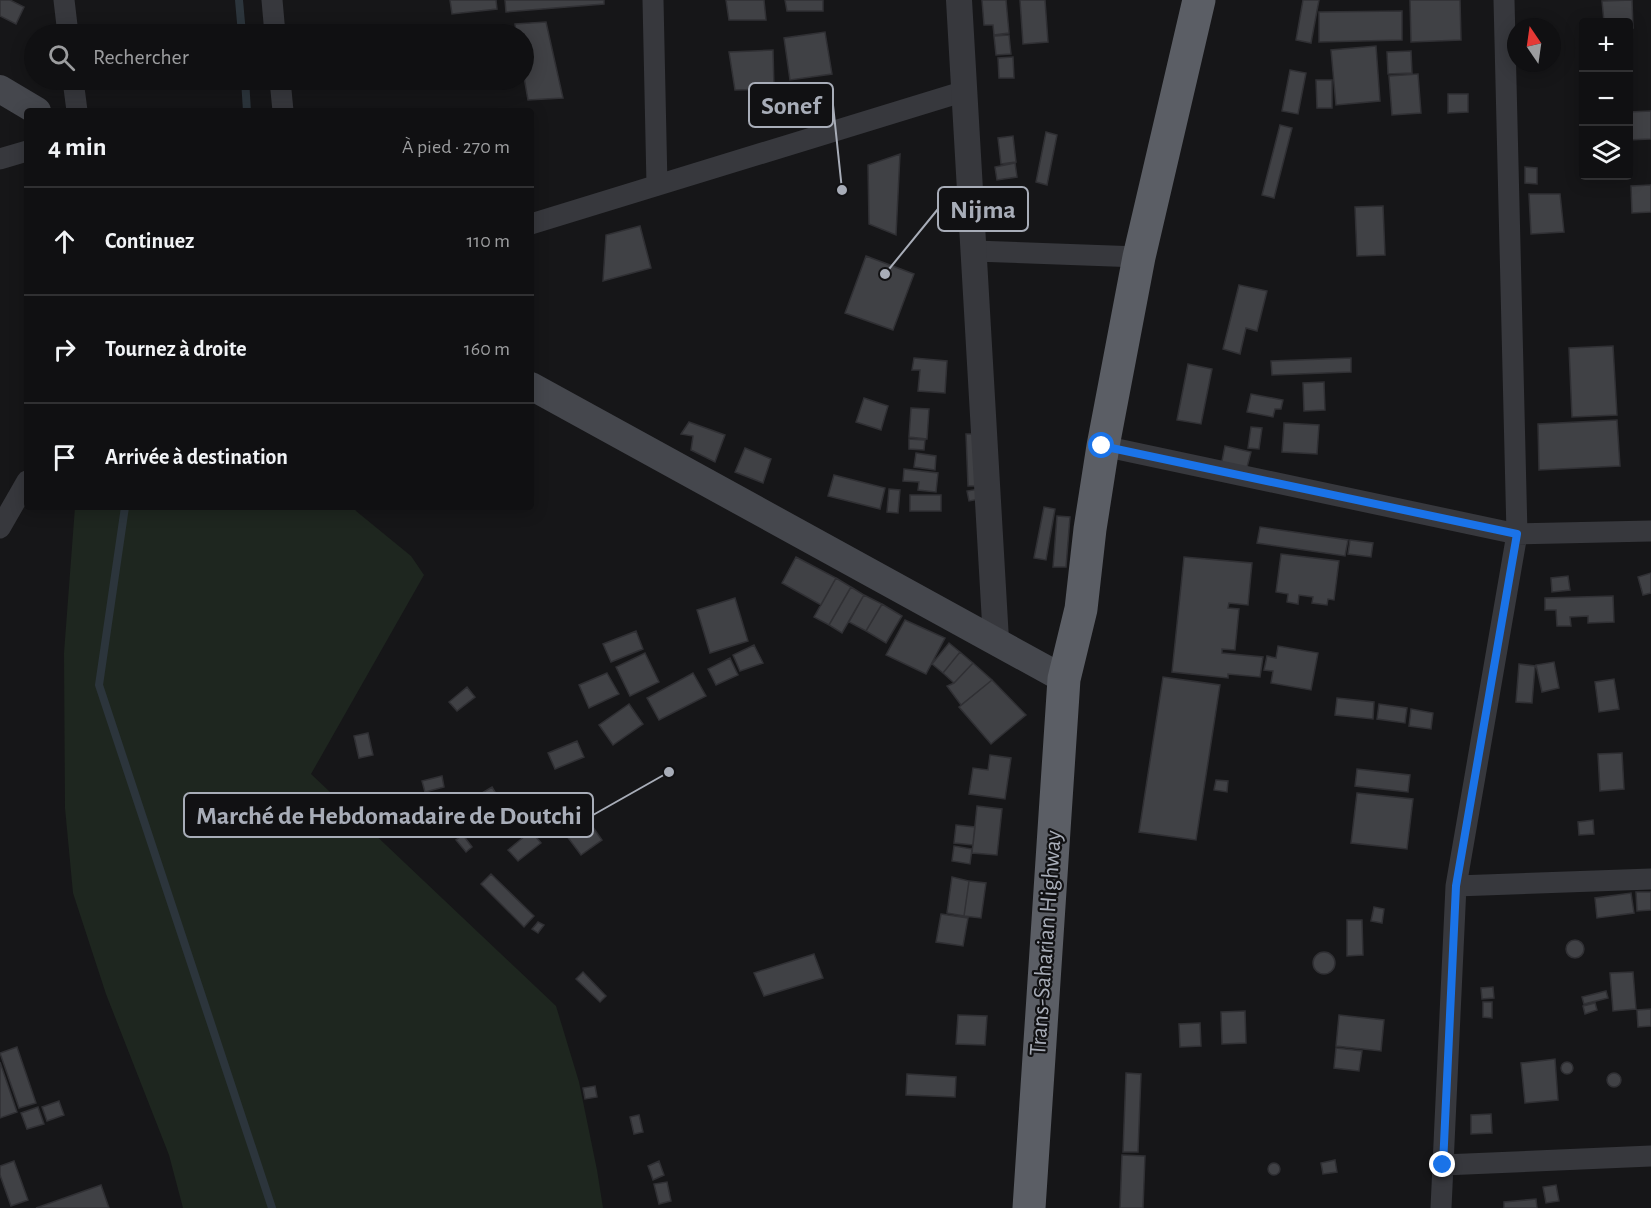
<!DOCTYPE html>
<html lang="fr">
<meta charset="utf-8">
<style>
:root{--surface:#101012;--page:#19191b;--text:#f1f3f6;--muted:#9c9d9f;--line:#303032}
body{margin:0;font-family:"Alegreya Sans",sans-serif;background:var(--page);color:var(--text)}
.controls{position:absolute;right:18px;top:18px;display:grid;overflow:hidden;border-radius:6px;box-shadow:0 3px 15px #0003}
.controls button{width:54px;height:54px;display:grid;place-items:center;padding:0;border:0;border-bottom:2px solid var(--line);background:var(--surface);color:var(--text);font:30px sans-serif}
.compass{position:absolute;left:1507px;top:18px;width:54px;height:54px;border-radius:50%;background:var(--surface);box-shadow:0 3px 15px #0003;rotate:347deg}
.stop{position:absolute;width:18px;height:18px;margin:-14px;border:4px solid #1a73e8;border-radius:50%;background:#fff}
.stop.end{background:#1a73e8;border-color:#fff;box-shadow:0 2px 6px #0008}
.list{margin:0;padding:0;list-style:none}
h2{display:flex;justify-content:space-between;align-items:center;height:78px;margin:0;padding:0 24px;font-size:26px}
h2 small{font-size:20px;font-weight:400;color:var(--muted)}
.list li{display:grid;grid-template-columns:39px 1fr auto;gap:18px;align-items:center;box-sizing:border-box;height:108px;padding:0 24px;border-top:2px solid var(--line)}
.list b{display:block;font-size:22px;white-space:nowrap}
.list em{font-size:20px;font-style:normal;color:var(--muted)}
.icon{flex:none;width:33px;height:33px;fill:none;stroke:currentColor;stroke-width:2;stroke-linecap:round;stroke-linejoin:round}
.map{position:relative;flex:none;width:1651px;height:1208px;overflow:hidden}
.search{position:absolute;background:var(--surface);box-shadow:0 3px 15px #0003;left:24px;top:24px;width:510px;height:66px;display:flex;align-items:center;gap:15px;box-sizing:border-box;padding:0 21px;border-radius:33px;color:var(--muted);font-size:22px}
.panel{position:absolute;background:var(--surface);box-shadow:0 3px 15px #0003;left:24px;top:108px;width:510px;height:402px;border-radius:6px}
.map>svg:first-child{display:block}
.green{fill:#1e261f}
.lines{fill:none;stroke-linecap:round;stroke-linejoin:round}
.stream{stroke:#2c353c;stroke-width:8}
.building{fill:#404145;stroke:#303034;stroke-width:1.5}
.minor{stroke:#37383d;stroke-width:21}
.tertiary{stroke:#37383d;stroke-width:26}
.secondary{stroke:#45474d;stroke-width:28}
.trunk{stroke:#5b5e65;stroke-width:33}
.route{stroke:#1a73e8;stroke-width:8}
.labels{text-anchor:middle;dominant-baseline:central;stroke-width:4.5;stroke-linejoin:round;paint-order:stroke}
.street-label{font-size:24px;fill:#a8adb8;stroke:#111113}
.leader{fill:none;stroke:#a8adb8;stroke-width:2}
.callout-dot{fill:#a8adb8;stroke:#111113;stroke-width:2}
.callout{fill:#111113;stroke:#a8adb8;stroke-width:2}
.callout-label{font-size:26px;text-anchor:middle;font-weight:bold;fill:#a8adb8}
</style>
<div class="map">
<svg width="1651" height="1208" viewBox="0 0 1651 1208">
<rect width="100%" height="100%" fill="#161618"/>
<path class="green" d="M 75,507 L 354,507 L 356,511 L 411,556 L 424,575 L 311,774 L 556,1006 L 579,1082 L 597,1170 L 603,1208 L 183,1208 L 169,1155 L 106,994 L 73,893 L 65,808 L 64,653 Z"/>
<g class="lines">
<path class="stream" d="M 239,0 L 242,34
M 245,80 L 247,111
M 125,507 L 99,685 L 272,1208"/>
</g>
<path class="building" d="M 0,0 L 10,0 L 24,7 L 16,24 L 0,16 Z
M 450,0 L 496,0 L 497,9 L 452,14 Z
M 505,0 L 604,0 L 604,4 L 506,12 Z
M 726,0 L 764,0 L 766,20 L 729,20 Z
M 785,0 L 823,0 L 823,11 L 787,11 Z
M 982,0 L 1006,0 L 1009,33 L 994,35 L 993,25 L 984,25 Z
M 1020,0 L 1045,0 L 1048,42 L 1023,44 Z
M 1303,0 L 1319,0 L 1311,43 L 1296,40 Z
M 1410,0 L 1460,0 L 1461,40 L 1411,42 Z
M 1632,0 L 1633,28 L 1628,28 L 1628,22 L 1604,22 L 1602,1 Z
M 1402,11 L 1402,40 L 1319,42 L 1319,12 Z
M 546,22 L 563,98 L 528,100 L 524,77 L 524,34 L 516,34 L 515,24 Z
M 825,32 L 832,74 L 790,80 L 784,38 Z
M 1009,35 L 1011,54 L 996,55 L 994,36 Z
M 1376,46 L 1380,101 L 1336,105 L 1331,50 Z
M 773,50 L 774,89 L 735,90 L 729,52 Z
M 1411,51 L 1412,73 L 1388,74 L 1387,52 Z
M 1013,57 L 1014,78 L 999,78 L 998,58 Z
M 1290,70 L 1306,73 L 1298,114 L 1282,111 Z
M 1418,74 L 1421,113 L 1392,115 L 1389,76 Z
M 1316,80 L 1332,80 L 1332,108 L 1317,108 Z
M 1448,94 L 1468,94 L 1468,112 L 1448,113 Z
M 1651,111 L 1651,139 L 1628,140 L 1628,112 Z
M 1280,125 L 1292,128 L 1274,198 L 1262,195 Z
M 1046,132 L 1057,135 L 1047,185 L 1036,182 Z
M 1013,136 L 1016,162 L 1001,164 L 998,138 Z
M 900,154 L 896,235 L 869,224 L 868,165 Z
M 1015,163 L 1017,177 L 997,180 L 995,167 Z
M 1525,167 L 1537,168 L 1537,184 L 1525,183 Z
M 1651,185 L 1651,212 L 1632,213 L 1631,186 Z
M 1529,194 L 1560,194 L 1564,232 L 1531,234 Z
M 1383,206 L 1385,255 L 1357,256 L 1355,207 Z
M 640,226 L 651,268 L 603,281 L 606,235 Z
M 866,256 L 914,274 L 893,330 L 845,313 Z
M 1239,285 L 1267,291 L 1257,331 L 1246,328 L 1240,354 L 1223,349 Z
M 1613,346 L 1617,415 L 1572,417 L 1569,348 Z
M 914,358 L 947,361 L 945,393 L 918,391 L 920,370 L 912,370 Z
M 1351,358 L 1351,372 L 1272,375 L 1271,361 Z
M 1188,364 L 1212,369 L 1201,424 L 1177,420 Z
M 1324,382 L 1325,410 L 1304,411 L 1303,383 Z
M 1251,394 L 1283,400 L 1281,409 L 1275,409 L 1273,417 L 1247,412 Z
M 864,398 L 888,406 L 881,430 L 856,422 Z
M 911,408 L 929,409 L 927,439 L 909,437 Z
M 1617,420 L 1620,466 L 1539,470 L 1538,424 Z
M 689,422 L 725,435 L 715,462 L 691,450 L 693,436 L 681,434 Z
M 1284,423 L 1319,425 L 1317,454 L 1282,452 Z
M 1251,427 L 1262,428 L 1259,449 L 1248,448 Z
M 966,434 L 979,434 L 980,486 L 968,486 Z
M 909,439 L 925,440 L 924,450 L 909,449 Z
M 1225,446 L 1251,452 L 1246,471 L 1221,466 Z
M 745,448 L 771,459 L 763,483 L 735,472 Z
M 916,453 L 936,456 L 935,470 L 914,467 Z
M 904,469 L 938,473 L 936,492 L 918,490 L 919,482 L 903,481 Z
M 834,475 L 885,488 L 880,509 L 828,496 Z
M 889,489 L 900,490 L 898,513 L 887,512 Z
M 979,489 L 980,499 L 969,501 L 967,491 Z
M 910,495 L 941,495 L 941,511 L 910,511 Z
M 1044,507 L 1055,509 L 1046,560 L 1034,558 Z
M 1057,516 L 1070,517 L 1066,567 L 1053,567 Z
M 1260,527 L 1348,540 L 1345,556 L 1257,543 Z
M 1350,540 L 1373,543 L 1371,557 L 1348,554 Z
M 1281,554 L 1339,561 L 1334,600 L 1328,599 L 1327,605 L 1312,603 L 1313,597 L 1299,595 L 1298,604 L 1287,602 L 1288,594 L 1276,592 Z
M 796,557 L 836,578 L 821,605 L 782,583 Z
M 1184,557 L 1252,563 L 1248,605 L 1229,603 L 1228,608 L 1239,609 L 1235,650 L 1222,649 L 1222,653 L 1263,657 L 1260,677 L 1228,674 L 1228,678 L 1172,672 Z
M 1651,573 L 1651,593 L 1643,595 L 1638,577 Z
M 1568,576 L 1570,590 L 1552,592 L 1551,578 Z
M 836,578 L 851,587 L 829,625 L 814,617 Z
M 851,587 L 864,595 L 842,633 L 829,625 Z
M 864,595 L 882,604 L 866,631 L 849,622 Z
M 1613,596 L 1614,622 L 1588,623 L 1588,616 L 1570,617 L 1571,626 L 1557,626 L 1556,610 L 1545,610 L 1545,598 Z
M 735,598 L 748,641 L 710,653 L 697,610 Z
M 882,604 L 902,616 L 886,643 L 866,631 Z
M 905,620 L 945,638 L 926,674 L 886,655 Z
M 636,631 L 643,649 L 611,662 L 603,644 Z
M 949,643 L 960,652 L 943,673 L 932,664 Z
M 754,645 L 763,663 L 740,671 L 733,655 Z
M 1278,646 L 1318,653 L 1311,690 L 1271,683 L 1273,671 L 1264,670 L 1267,656 L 1276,658 Z
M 960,652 L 973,663 L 954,683 L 943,673 Z
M 645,653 L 659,682 L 630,696 L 616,667 Z
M 730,658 L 738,675 L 716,685 L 708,669 Z
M 1554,662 L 1559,688 L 1542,692 L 1536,665 Z
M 973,663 L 992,680 L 961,705 L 947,686 L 954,683 Z
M 1519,664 L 1535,666 L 1532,703 L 1516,702 Z
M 607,673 L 619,694 L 589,708 L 579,685 Z
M 693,673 L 706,696 L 659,720 L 647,698 Z
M 1163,677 L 1220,685 L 1196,840 L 1139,832 Z
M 1614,679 L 1619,709 L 1599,712 L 1595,682 Z
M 992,680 L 1026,715 L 991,744 L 959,707 Z
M 467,687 L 475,697 L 457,711 L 449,702 Z
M 1337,698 L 1374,702 L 1373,719 L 1335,715 Z
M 629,704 L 643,724 L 613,745 L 599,725 Z
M 1379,704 L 1407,708 L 1405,723 L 1377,719 Z
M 1411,709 L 1433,713 L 1431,729 L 1409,726 Z
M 368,733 L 373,755 L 359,758 L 354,736 Z
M 577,741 L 584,757 L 555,769 L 548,753 Z
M 1622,753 L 1624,789 L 1600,791 L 1598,754 Z
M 990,755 L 1011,758 L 1005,799 L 969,794 L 973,768 L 988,770 Z
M 1357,769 L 1410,775 L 1408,792 L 1355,786 Z
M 442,776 L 444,787 L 425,792 L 422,781 Z
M 1216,780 L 1228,781 L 1227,792 L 1214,790 Z
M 492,787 L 499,799 L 452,826 L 445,815 Z
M 1357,793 L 1413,799 L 1407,849 L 1351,843 Z
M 576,803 L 602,840 L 581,855 L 554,819 Z
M 977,806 L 1002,809 L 997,855 L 972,853 Z
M 1593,820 L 1594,834 L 1579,835 L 1578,822 Z
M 956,825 L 975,827 L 973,845 L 954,843 Z
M 531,831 L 541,843 L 518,861 L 508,850 Z
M 463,835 L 472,847 L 466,852 L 456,840 Z
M 954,846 L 972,849 L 970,864 L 952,861 Z
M 491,874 L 534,916 L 524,927 L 481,884 Z
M 952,877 L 969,881 L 964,916 L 947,913 Z
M 969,881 L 986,883 L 981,918 L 964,916 Z
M 1636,892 L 1651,892 L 1651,910 L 1637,911 Z
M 1631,893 L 1634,913 L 1597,918 L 1595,898 Z
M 1374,907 L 1384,909 L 1382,923 L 1371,921 Z
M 941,914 L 968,918 L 963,946 L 936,942 Z
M 1347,920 L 1362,920 L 1363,955 L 1347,956 Z
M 538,922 L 544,925 L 538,933 L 532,929 Z
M1566 949a9 9 0 1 1 18 0a9 9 0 1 1-18 0Z
M1313 963a11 11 0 1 1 22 0a11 11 0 1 1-22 0Z
M 814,954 L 823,978 L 764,996 L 754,973 Z
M 583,972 L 606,996 L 600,1002 L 576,979 Z
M 1633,972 L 1636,1009 L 1613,1011 L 1610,973 Z
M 1493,987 L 1494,998 L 1482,999 L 1481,988 Z
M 1606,991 L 1608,998 L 1584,1004 L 1582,997 Z
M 1483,1002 L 1492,1002 L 1492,1018 L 1483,1017 Z
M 1595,1003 L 1597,1010 L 1585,1014 L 1583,1006 Z
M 1651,1009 L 1651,1026 L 1638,1027 L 1637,1010 Z
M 1245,1011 L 1246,1043 L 1222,1044 L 1221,1012 Z
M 958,1015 L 987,1016 L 985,1045 L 956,1044 Z
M 1339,1015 L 1384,1020 L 1381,1051 L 1336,1046 Z
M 1200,1023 L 1201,1046 L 1180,1047 L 1179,1024 Z
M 17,1047 L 36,1103 L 19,1108 L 0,1053 Z
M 1336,1048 L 1362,1051 L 1359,1071 L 1334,1068 Z
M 1555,1059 L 1558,1100 L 1525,1103 L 1521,1063 Z
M1561 1068a6 6 0 1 1 12 0a6 6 0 1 1-12 0Z
M 0,1062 L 17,1112 L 0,1118 Z
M 1126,1073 L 1141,1074 L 1138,1152 L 1123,1152 Z
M1607 1080a7 7 0 1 1 14 0a7 7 0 1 1-14 0Z
M 907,1074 L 956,1077 L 955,1097 L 906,1095 Z
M 595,1086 L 597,1097 L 585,1099 L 583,1088 Z
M 59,1101 L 64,1115 L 47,1121 L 42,1107 Z
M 38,1107 L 44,1124 L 27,1129 L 21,1113 Z
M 1491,1114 L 1492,1133 L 1471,1134 L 1471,1115 Z
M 639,1115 L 643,1132 L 634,1134 L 630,1117 Z
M 1122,1155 L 1145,1156 L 1143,1208 L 1120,1208 Z
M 1335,1160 L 1337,1172 L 1323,1174 L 1321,1163 Z
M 14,1161 L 28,1200 L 11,1206 L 0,1175 L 0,1166 Z
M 659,1161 L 664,1175 L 653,1180 L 648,1166 Z
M1268 1169a6 6 0 1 1 12 0a6 6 0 1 1-12 0Z
M 667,1182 L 671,1201 L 659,1204 L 654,1184 Z
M 101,1185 L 109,1208 L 36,1208 Z
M 1556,1185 L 1559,1201 L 1546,1203 L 1543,1187 Z
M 1536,1199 L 1537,1208 L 1504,1208 L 1504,1202 Z"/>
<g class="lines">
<path class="minor" d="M 64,0 L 68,34
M 272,0 L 275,34
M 653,0 L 657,185
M 73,80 L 77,111
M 280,80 L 283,111
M 0,159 L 27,151
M 531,224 L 965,91
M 974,251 L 1139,257
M 1103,446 L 1517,534 L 1651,531
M 0,528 L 27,481
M 1456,886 L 1651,879
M 1443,1165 L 1651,1156
M 1441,1208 L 1456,886 L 1517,534 L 1504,0"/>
<path class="tertiary" d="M 959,0 L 996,640"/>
<path class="secondary" d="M 0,89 L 37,111
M 531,386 L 1064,679"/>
<path class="trunk" d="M 1029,1208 L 1064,679 L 1081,609 L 1090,529 L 1103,446 L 1139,257 L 1199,0"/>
</g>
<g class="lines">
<path class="route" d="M 1102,446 L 1517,534 L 1456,886 L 1443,1165"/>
</g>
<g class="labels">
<g class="street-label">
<text transform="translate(1046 943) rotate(-86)">Trans-Saharian Highway</text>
</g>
</g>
<path class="leader" d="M842 190L833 105M885 274L938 209M669 772L593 815"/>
<g class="callout-dot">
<circle cx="842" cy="190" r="6"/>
<circle cx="885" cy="274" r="6"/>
<circle cx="669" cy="772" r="6"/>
</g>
<g class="callout">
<rect x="749" y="83" width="84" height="44" rx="6"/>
<rect x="938" y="187" width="90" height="44" rx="6"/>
<rect x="184" y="793" width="409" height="44" rx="6"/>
</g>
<g class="callout-label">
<text x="791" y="114">Sonef</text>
<text x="983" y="218">Nijma</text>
<text x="389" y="824">Marché de Hebdomadaire de Doutchi</text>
</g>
</svg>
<div class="controls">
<button>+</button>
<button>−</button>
<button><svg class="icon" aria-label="layers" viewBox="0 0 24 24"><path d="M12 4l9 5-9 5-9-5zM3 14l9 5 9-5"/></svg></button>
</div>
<svg class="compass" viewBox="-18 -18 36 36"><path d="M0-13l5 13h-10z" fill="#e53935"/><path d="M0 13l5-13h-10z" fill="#9c9d9f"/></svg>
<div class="stop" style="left:1102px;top:446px"></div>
<div class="stop end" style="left:1443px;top:1165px"></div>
<div class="search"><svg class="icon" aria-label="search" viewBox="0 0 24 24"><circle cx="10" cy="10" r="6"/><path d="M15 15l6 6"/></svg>Rechercher</div>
<section class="panel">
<h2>4 min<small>À pied · 270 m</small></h2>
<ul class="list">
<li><svg class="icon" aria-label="ahead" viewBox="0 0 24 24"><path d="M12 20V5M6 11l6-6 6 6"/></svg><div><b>Continuez</b></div><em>110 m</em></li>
<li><svg class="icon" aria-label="right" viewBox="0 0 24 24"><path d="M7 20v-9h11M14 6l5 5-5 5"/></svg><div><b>Tournez à droite</b></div><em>160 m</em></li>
<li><svg class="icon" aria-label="arrive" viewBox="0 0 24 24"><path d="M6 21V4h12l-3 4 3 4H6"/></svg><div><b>Arrivée à destination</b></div></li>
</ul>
</section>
</div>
